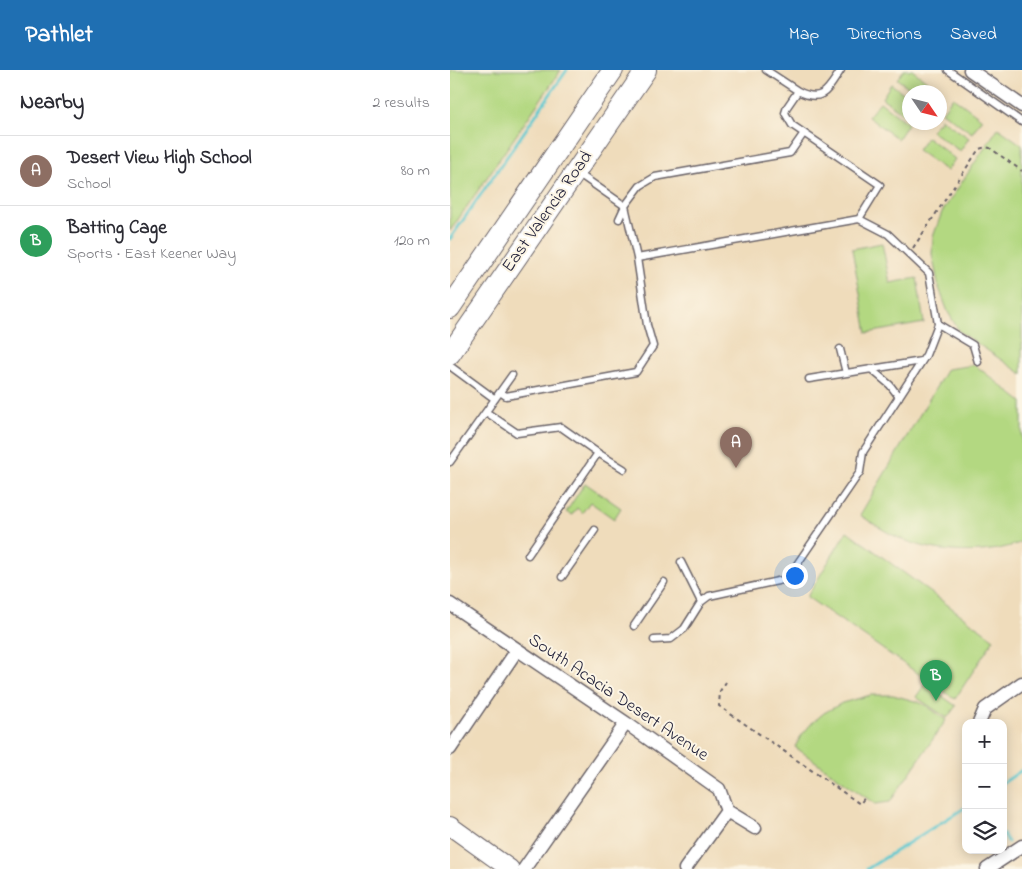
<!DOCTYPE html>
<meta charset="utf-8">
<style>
:root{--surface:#fff;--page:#f7f7f7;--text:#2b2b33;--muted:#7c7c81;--line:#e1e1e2;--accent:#1f6fb2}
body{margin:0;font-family:"Indie Flower",sans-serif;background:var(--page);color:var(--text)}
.controls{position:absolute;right:15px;bottom:15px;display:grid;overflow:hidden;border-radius:10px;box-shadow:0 2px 12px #0003}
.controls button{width:45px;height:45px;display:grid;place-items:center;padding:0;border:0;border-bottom:1px solid var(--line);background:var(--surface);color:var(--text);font:25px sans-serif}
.compass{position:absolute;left:452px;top:15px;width:45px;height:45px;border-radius:50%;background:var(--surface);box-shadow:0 2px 12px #0003;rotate:125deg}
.you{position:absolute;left:344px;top:505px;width:18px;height:18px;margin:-12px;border:4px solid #fff;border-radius:50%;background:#1a73e8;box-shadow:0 0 0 8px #1a73e833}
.badge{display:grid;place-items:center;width:32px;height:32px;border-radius:50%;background:var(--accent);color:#fff;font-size:16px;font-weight:700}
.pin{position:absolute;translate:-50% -41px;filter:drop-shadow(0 1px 2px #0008)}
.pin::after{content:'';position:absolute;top:26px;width:18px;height:15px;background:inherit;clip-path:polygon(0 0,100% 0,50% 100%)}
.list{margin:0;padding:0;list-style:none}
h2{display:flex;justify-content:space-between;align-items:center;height:65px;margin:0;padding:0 20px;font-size:21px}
h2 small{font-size:16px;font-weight:400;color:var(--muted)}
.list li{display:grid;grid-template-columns:32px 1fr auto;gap:15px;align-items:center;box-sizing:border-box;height:70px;padding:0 20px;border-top:1px solid var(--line)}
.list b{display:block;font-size:19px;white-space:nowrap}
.list p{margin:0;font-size:16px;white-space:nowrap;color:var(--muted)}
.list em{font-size:16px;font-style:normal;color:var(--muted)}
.icon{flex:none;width:28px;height:28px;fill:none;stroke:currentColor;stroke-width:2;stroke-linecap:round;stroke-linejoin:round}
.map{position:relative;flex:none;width:572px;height:799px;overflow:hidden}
header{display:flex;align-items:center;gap:30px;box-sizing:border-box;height:70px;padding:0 25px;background:var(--accent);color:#fff}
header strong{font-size:24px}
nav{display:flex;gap:28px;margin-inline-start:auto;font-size:18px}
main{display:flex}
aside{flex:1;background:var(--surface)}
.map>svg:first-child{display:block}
.green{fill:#b3d881;stroke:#6a7d5e}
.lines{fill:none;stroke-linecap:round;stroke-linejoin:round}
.stream{stroke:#5ac7cf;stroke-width:3}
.lane-casing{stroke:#6a6368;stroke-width:9}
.street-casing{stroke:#6a6368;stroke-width:15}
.secondary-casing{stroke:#6a6368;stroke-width:20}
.primary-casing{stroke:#6a6368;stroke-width:22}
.path{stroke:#6a6368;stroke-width:2;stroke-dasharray:4 4;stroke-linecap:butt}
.lane{stroke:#fff;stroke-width:6}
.street{stroke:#fff;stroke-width:12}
.secondary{stroke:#fff;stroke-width:18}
.primary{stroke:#fff;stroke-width:20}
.labels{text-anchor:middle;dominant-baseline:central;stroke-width:4;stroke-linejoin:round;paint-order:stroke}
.street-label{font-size:18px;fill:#22223b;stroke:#fcf5e5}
</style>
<header>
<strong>Pathlet</strong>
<nav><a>Map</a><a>Directions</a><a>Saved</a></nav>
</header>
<main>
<aside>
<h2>Nearby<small>2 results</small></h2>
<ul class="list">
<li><span class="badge" style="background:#8d6e63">A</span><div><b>Desert View High School</b><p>School</p></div><em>80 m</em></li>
<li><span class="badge" style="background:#2e9e5b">B</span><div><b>Batting Cage</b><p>Sports · East Keener Way</p></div><em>120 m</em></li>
</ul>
</aside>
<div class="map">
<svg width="572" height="799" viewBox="0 0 572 799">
<rect width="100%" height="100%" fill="#fcf5e5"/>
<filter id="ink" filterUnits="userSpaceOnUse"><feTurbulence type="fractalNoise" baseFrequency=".02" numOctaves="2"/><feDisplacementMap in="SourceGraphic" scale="10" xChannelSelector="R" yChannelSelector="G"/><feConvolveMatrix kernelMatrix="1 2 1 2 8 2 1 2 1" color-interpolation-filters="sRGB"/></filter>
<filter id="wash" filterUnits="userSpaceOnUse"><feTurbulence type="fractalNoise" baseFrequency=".0096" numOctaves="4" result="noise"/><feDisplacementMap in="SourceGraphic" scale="20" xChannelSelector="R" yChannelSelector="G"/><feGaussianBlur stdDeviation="1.12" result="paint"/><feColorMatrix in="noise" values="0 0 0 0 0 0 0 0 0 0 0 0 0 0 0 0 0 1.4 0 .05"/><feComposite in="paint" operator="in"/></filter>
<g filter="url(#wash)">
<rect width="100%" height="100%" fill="#efdcbb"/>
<path class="green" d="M 0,0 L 111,0 L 0,161 Z
M 454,0 L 462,0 L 486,18 L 482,22 L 465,22 L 447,9 Z
M 441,14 L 459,27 L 459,48 L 432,28 Z
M 503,27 L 532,49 L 522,63 L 492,42 Z
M 430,32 L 458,54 L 448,69 L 418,47 Z
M 490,48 L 519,68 L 510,81 L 481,61 L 487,53 L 490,52 Z
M 548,58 L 572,75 L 572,304 L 509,261 L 498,242 L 489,218 L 482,184 L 483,167 L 492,142 Z
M 477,67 L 505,89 L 497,101 L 467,80 Z
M 432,173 L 440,213 L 467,208 L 474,253 L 417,263 L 402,179 Z
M 525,295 L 572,332 L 572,472 C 538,486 487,484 454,470 C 438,464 424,454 410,445 L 497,299 Z
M 135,413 L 171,438 L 164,449 L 140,432 L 132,443 L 127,438 L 122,445 L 116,442 Z
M 397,461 L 544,569 L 505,629 L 357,527 Z
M 475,614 L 506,636 L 497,648 L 466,627 Z
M 421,625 L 443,625 L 468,632 L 477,636 L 496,650 L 440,732 L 425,734 L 345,677 L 351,666 L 362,653 L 374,643 L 392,633 Z"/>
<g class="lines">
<path class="stream" d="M 0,169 L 117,0
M 553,713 L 572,700
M 553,764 L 558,772
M 417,799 L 516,737"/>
</g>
</g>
<g filter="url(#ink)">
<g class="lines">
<defs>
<path id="lane" d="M 498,0 L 572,52
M 348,21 C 373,34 378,19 391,0
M 129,104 L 175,136 L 187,188 L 409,149 L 430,115 L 342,55 L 335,43 L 337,37 L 348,21 L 316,0
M 169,149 L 175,136 L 190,116 L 205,107 L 340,83 L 354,63
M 488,254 L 523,275 L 528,292
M 390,279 L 396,303
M 0,296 L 45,329
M 421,299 L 440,315 L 449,327
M 359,309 L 472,291
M 50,322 L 56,326 L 186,302 L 203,276 L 197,255 L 187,188
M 36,342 L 67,363 L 111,357 L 148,383 L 78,485
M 148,383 L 174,399
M 0,392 L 62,305
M 231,492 L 251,532
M 112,507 L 145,460
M 184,556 L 214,512
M 204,570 L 221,569 L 234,559 L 251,532 L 259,526 L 337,509 L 410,402 L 413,382 L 476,285 L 488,254 L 479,203 L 438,164 L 409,149"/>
<path id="street" d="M 520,0 L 572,36
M 0,534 L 176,653 L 269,719 L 277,741 L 305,758
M 529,653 L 535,639 L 572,613
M 0,679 L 67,580
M 74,799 L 176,653
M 235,799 L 277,741
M 537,799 L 572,776"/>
<path id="secondary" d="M 0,756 L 60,799"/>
<path id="primary" d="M 0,238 L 163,0
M 0,284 L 196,0"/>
</defs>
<use href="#lane" class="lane-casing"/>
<use href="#street" class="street-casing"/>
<use href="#secondary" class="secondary-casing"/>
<use href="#primary" class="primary-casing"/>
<path class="path" d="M 463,178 L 529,79 L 536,77 L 540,78 L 572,101
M 276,612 L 270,621 L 269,636 L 410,734 L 415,727"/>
<use href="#lane" class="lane"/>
<use href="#street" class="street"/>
<use href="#secondary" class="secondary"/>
<use href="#primary" class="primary"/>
</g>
</g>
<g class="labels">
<g class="street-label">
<text transform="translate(98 142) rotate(-55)">East Valencia Road</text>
<text transform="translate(168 628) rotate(34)">South Acacia Desert Avenue</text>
</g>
</g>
</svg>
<div class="controls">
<button>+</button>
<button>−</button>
<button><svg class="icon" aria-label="layers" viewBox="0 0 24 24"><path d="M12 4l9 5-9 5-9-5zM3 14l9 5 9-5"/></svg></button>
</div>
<svg class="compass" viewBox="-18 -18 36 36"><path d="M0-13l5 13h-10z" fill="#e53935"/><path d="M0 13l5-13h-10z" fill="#7c7c81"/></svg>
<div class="you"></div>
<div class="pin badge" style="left:286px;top:398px;background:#8d6e63">A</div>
<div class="pin badge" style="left:486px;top:631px;background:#2e9e5b">B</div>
</div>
</main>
